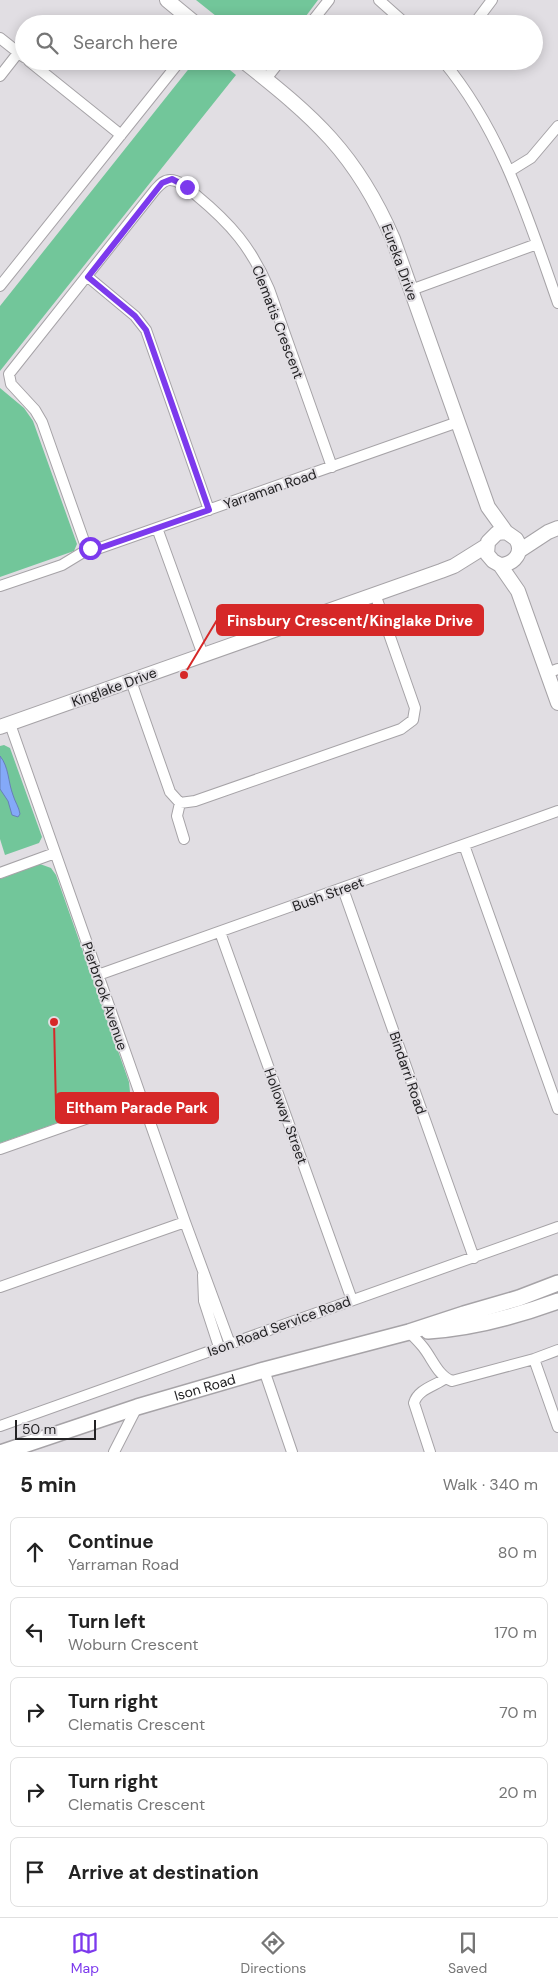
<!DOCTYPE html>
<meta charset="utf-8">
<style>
:root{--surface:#fff;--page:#f2f2f2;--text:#222;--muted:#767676;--line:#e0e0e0;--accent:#7c3aed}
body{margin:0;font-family:"DM Sans",sans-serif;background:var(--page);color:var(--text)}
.scale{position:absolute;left:15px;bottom:12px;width:81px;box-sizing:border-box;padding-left:5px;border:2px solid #232224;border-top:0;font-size:14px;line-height:18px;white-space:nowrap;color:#232224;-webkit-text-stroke:4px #e1dee3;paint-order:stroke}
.stop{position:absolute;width:15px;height:15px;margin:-11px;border:4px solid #7c3aed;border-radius:50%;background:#fff}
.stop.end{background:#7c3aed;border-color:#fff;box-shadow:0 1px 5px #0008}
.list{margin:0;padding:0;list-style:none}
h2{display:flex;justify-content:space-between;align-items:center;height:65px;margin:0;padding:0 20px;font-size:21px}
h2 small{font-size:16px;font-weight:400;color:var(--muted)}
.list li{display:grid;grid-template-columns:32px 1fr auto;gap:15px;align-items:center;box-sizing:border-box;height:70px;margin:0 10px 10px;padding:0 10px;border:1px solid var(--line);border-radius:8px}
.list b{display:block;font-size:19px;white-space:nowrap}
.list p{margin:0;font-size:16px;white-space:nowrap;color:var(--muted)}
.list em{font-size:16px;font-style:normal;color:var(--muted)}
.icon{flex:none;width:28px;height:28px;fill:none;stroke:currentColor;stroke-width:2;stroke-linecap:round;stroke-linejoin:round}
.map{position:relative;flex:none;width:558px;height:1452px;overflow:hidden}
.search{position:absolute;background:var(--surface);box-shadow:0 2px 12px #0003;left:15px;right:15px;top:15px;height:55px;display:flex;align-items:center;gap:12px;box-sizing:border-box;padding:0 18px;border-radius:28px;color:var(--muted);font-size:19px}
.sheet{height:465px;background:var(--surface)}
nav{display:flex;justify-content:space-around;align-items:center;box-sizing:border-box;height:70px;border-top:1px solid var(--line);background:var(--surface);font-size:14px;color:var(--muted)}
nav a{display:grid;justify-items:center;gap:2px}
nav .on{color:var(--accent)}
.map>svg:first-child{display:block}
.green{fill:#72c69a}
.water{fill:#84a9f8;stroke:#6780b8}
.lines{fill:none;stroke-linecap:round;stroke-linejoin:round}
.minor-casing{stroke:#a6a3a7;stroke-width:12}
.tertiary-casing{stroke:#a6a3a7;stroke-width:16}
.secondary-casing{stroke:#a6a3a7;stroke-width:18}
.minor{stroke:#fff;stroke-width:10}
.tertiary{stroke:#fff;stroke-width:14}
.secondary{stroke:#fff;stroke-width:15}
.route{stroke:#7c3aed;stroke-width:6}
.labels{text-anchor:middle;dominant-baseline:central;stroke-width:4;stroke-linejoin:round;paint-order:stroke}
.street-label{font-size:14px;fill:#232224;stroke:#e1dee3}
.leader{fill:none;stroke:#d62828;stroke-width:2}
.callout-dot{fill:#d62828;stroke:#e1dee3;stroke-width:2}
.callout{fill:#d62828;stroke:#d62828;stroke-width:2}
.callout-label{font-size:15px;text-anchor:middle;font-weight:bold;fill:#fff}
</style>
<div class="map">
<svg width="558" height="1452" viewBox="0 0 558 1452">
<rect width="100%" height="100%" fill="#e1dee3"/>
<path class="green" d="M 196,0 L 318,0 L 300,24 L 226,24 Z
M 195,61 L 219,61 L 236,75 L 0,371 L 0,306 Z
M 0,388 L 24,408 L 33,421 L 77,544 L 74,551 L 0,577 Z
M 4,745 L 10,748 L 42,837 L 39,843 L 5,855 L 0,839 L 0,746 Z
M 40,864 L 51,868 L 56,875 L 129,1082 L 130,1092 L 120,1101 L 0,1143 L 0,879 Z"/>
<path class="water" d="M 0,756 C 9,767 8,782 13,795 C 15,802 19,807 20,814 L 18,817 L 12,815 L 8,801 L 0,789 Z"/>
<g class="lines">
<defs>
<path id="minor" d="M 379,0 L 406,24
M 310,24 L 329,0
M 474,24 L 492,0
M 0,38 L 24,57
M 29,61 L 121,135
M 443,61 C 502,132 528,218 558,303
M 0,76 L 18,53
M 266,79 L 280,61
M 510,171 L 531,158 L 558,126
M 88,277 L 135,316 L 146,330 L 209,510
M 0,286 L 180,61
M 411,290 L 537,244
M 157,528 L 203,655
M 90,548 L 84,541 L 42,422 L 35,410 L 11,384 L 9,374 L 155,190 C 159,186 163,180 170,180 C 180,180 189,189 196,195 C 231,224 251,247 269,289 L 332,467
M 0,586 L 62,565 L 90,548 L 97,549 L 458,422
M 547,673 L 558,669
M 131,681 L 170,792 L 180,803 L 195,801 L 401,729 L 413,720 L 415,708 L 375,594
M 10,724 L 185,1222 L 230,1344
M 180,803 L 177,816 L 184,839
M 464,845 L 558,1109
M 0,873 L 55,853
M 343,889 L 474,1258
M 220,932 L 352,1300
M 98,975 L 558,811
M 0,1149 L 142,1099
M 203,1275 L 204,1301 L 219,1347
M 0,1287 L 185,1222
M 409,1332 C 414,1337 419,1342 423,1347 C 432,1358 438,1376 452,1381 L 534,1359 L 558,1350
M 534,1359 L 558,1427
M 264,1370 L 292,1452
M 0,1426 L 558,1227
M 114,1452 L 137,1407
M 430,1452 L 414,1403 C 418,1389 435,1386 446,1378"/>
<path id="tertiary" d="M 167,0 L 196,24
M 243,61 C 314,117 356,153 393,239 L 488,507 L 506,532
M 519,551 L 548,532 L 558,528
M 500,565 C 515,564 524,552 516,539 L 506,532 L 497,533 L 488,542 L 487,554 L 493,561 L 500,565 L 518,591 L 558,703
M 0,727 L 441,571 L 454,566 L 486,546"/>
<g id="secondary">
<path d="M 428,1331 C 472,1328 517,1316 558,1301"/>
<path id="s1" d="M 3,1452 L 137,1407 L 264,1370 L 409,1332 L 464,1314 L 519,1298 L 558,1283"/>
</g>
</defs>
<use href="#minor" class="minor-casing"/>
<use href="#tertiary" class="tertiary-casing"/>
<use href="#secondary" class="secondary-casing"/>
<use href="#minor" class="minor"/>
<use href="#tertiary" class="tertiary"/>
<use href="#secondary" class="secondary"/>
</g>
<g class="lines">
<path class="route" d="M 90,548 L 97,549 L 209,510 L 146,330 L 135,316 L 88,277 L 162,183 L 172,179 L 187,187"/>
</g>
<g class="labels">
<g class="street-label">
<text transform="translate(400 262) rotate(70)">Eureka Drive</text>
<text transform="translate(278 322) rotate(69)">Clematis Crescent</text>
<text transform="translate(270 489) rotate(-19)">Yarraman Road</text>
<text transform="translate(114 687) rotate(-20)">Kinglake Drive</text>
<text transform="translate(328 894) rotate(-20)">Bush Street</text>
<text transform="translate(105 996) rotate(71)">Pierbrook Avenue</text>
<text transform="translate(408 1073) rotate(71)">Bindarri Road</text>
<text transform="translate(286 1116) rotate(70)">Holloway Street</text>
<text transform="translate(279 1326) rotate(-20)">Ison Road Service Road</text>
<text stroke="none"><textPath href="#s1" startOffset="212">Ison Road</textPath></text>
</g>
</g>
<path class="leader" d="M184 675L217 620M54 1022L56 1108"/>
<g class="callout-dot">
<circle cx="184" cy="675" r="5"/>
<circle cx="54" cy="1022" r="5"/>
</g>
<g class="callout">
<rect x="217" y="605" width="266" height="30" rx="5"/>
<rect x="56" y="1093" width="162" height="30" rx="5"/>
</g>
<g class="callout-label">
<text x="350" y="626">Finsbury Crescent/Kinglake Drive</text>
<text x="137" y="1113">Eltham Parade Park</text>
</g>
</svg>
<div class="scale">50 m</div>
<div class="stop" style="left:90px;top:548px"></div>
<div class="stop end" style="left:187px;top:187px"></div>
<div class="search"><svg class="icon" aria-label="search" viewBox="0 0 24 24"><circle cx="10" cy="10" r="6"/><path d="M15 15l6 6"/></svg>Search here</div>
</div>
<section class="sheet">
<h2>5 min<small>Walk · 340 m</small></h2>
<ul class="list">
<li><svg class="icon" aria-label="ahead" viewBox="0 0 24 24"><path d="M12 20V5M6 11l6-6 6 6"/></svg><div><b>Continue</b><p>Yarraman Road</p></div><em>80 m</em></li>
<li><svg class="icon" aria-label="left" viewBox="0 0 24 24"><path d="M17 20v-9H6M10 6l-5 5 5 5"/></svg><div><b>Turn left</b><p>Woburn Crescent</p></div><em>170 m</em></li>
<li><svg class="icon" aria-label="right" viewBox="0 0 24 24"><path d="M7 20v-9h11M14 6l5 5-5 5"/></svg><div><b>Turn right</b><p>Clematis Crescent</p></div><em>70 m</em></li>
<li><svg class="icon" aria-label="right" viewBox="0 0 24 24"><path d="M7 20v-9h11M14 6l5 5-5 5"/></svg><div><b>Turn right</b><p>Clematis Crescent</p></div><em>20 m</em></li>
<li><svg class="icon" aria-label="arrive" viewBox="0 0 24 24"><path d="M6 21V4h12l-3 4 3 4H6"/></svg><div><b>Arrive at destination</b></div></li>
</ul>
</section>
<nav>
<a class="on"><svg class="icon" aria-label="map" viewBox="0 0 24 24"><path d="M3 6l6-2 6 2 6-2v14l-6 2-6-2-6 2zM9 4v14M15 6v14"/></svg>Map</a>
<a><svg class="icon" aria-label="directions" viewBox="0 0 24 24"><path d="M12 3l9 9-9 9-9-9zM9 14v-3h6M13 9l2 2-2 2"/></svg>Directions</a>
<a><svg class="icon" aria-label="saved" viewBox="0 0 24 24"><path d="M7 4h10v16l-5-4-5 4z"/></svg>Saved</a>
</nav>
